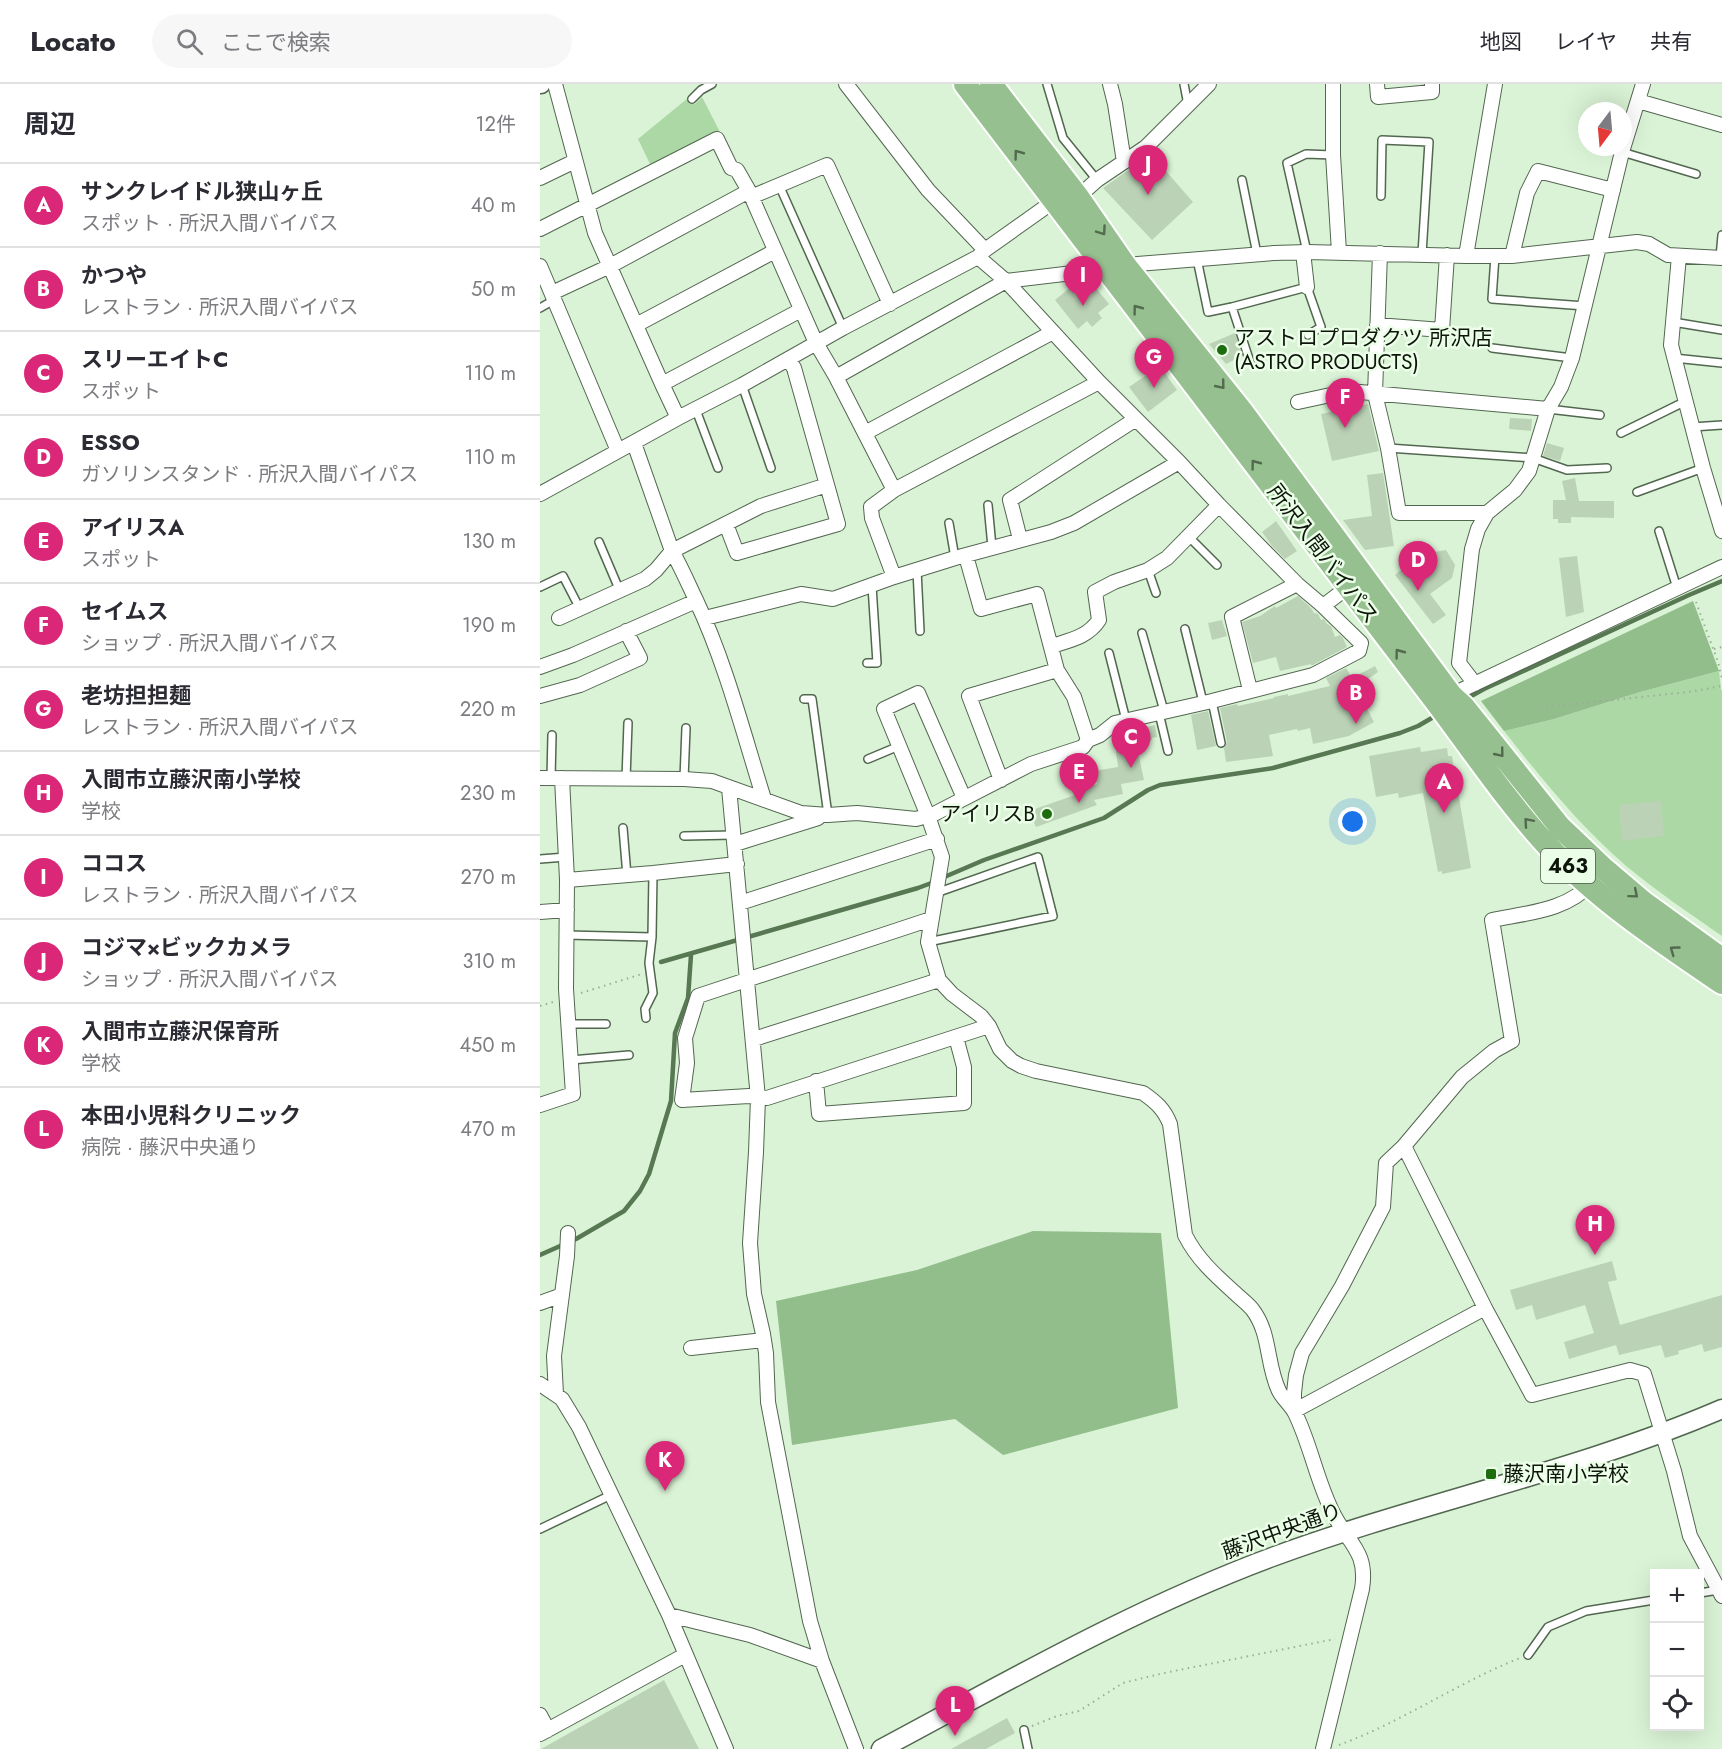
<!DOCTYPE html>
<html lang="ja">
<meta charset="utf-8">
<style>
:root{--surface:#fff;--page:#f7f7f7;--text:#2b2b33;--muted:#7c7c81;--line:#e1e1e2;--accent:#db2777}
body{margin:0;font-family:Jost,"Noto Sans JP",sans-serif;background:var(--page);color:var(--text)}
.controls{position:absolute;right:18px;bottom:18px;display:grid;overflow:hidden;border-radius:0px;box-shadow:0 6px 24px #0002}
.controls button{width:54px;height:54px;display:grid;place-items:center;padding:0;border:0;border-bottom:2px solid var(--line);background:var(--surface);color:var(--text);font:30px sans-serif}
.compass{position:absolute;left:1038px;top:18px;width:54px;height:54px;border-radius:50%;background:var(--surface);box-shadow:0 6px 24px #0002;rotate:196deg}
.you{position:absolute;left:813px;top:738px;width:21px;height:21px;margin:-15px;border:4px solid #fff;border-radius:50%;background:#1a73e8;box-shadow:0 0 0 9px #1a73e833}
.badge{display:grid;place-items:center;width:39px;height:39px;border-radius:50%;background:var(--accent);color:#fff;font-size:20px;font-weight:700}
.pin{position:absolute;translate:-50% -50px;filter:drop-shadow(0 2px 3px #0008)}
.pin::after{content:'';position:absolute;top:32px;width:21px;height:18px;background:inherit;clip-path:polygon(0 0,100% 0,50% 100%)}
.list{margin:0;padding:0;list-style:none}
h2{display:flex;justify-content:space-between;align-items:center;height:78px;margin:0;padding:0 24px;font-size:26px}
h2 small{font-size:20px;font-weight:400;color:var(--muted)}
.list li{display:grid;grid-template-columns:39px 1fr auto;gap:18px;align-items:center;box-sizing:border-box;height:84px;padding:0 24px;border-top:2px solid var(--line)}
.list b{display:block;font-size:22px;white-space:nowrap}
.list p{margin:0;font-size:20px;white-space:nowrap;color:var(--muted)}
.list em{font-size:20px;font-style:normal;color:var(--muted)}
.icon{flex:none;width:33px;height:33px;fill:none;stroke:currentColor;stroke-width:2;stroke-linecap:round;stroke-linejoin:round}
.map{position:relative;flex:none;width:1182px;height:1665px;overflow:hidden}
header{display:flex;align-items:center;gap:36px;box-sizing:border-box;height:84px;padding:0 30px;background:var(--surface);border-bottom:2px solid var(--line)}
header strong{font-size:28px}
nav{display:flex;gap:33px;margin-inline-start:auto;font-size:21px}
.search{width:420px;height:54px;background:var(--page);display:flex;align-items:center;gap:15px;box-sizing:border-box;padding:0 21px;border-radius:33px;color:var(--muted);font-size:22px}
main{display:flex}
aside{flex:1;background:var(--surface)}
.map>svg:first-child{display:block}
.green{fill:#abd8a4}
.forest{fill:#91be8a}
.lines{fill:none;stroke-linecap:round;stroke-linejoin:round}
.stream{stroke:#577852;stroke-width:4.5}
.building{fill:#bbd2b6}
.service-casing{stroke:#52674f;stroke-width:10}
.minor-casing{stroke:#52674f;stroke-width:16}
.tertiary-casing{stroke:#52674f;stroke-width:21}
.trunk-casing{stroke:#fff;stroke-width:26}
.path{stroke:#9aae97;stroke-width:2;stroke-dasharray:1.5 4.5;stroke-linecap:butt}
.service{stroke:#fff;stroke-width:7}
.minor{stroke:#fff;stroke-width:14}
.tertiary{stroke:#fff;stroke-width:18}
.trunk{stroke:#97c090;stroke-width:22}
.oneway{stroke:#526a4e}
.poi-dot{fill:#1d6c0e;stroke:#ebfee7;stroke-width:2}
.labels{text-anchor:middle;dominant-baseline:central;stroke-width:5;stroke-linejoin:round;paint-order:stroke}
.shield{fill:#ebfee7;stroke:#505b4d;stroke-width:1.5}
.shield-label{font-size:20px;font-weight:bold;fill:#0d150b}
.poi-label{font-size:21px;fill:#0d150b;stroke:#ebfee7;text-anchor:start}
.street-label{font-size:21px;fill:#0d150b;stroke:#ebfee7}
</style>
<header>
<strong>Locato</strong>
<div class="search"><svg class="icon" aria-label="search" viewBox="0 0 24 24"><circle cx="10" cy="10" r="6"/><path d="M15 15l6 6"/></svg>ここで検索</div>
<nav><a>地図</a><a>レイヤ</a><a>共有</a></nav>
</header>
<main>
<aside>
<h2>周辺<small>12件</small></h2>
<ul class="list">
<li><span class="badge">A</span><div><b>サンクレイドル狭山ヶ丘</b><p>スポット · 所沢入間バイパス</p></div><em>40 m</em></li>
<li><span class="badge">B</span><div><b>かつや</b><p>レストラン · 所沢入間バイパス</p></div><em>50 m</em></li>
<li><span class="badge">C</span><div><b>スリーエイトC</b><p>スポット</p></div><em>110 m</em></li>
<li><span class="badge">D</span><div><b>ESSO</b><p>ガソリンスタンド · 所沢入間バイパス</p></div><em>110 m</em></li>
<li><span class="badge">E</span><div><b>アイリスA</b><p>スポット</p></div><em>130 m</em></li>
<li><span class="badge">F</span><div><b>セイムス</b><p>ショップ · 所沢入間バイパス</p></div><em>190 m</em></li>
<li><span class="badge">G</span><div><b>老坊担担麺</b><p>レストラン · 所沢入間バイパス</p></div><em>220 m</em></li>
<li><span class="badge">H</span><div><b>入間市立藤沢南小学校</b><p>学校</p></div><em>230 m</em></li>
<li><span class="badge">I</span><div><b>ココス</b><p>レストラン · 所沢入間バイパス</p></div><em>270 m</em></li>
<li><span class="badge">J</span><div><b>コジマ×ビックカメラ</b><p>ショップ · 所沢入間バイパス</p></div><em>310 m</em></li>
<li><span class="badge">K</span><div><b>入間市立藤沢保育所</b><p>学校</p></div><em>450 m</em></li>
<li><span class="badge">L</span><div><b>本田小児科クリニック</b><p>病院 · 藤沢中央通り</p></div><em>470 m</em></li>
</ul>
</aside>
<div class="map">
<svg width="1182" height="1665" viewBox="0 0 1182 1665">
<rect width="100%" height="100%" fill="#daf3d6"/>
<path class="green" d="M 162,13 L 180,48 L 141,68 L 110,80 L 98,55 L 148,14 L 155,20 Z
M 1179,587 L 1181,606 L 1182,606 L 1182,852 C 1149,829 1116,807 1085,781 C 1039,741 1001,694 964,647 L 1014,635 L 1100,608 Z"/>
<path class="forest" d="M 1153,517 L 1179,587 L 1100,608 L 1014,635 L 964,647 L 941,617 Z
M 493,1147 L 621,1149 L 638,1324 L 463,1371 L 415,1335 L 252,1361 L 236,1217 L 377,1186 Z"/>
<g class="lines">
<path class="stream" d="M 926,615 L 944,605 L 1149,511 L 1182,497
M 402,794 L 444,776 L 564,734 L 608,706 L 620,701 L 733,684 L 860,649 L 878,642 L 897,631
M 121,878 L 378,804 L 394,798
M 0,1171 L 36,1155 L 84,1127 L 100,1107 L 109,1090 L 131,1017 L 135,949 L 148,914 L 151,871"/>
</g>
<path class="building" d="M 611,70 L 653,118 L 612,156 L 563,104 Z
M 550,197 L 569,220 L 558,229 L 562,234 L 552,243 L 547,237 L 538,245 L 515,216 L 537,198 Z
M 695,249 L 702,272 L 686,280 L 669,260 Z
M 620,282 L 637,306 L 608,328 L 589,303 Z
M 828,320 L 839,367 L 792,377 L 781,330 Z
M 970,334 L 992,335 L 991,347 L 969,345 Z
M 1007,359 L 1024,364 L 1020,377 L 1003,372 Z
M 843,389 L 854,462 L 825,466 L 803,436 L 832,432 L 827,391 Z
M 1035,394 L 1039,417 L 1074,417 L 1074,434 L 1031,433 L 1031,439 L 1018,439 L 1018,435 L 1013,435 L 1013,416 L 1026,416 L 1022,397 Z
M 736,437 L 757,467 L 745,475 L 732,462 L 722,448 Z
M 906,466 L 915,481 L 912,494 L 890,510 L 906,531 L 893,540 L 855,491 L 867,481 L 869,484 L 894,468 Z
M 1037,472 L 1044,528 L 1026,533 L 1019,474 Z
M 758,512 L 771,524 L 774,529 L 778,530 L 781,536 L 784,535 L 787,540 L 791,542 L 795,553 L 800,551 L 803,554 L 807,563 L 773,581 L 771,581 L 771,580 L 740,587 L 736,573 L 713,579 L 702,538 L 720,532 L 735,522 L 736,524 Z
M 682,536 L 687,552 L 672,556 L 668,539 Z
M 835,582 L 838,588 L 817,603 L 821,609 L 819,610 L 834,638 L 809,652 L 773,660 L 770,644 L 758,647 L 757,645 L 729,651 L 733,672 L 686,678 L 684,664 L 687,658 L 680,624 L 697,620 L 698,622 L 734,614 L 734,613 L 748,610 L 748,612 L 790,602 L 786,594 L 806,584 L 812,594 Z
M 668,627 L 676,662 L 657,666 L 651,631 Z
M 606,641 L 606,643 L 615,641 L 617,653 L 612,654 L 612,656 L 596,659 L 604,696 L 581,700 L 583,710 L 554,716 L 557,721 L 496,743 L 489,727 L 544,708 L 543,706 L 557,700 L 554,687 L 578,683 L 574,652 L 579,647 Z
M 880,663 L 881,668 L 907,664 L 908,672 L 912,672 L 931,784 L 902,790 L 902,787 L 898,788 L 883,709 L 859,714 L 858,709 L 836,713 L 829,672 Z
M 1121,717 L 1124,752 L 1082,757 L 1079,721 Z
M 1072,1177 L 1077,1196 L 1068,1198 L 1080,1241 L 1182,1211 L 1182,1263 L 1164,1268 L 1162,1260 L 1138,1267 L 1139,1270 L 1125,1274 L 1121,1261 L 1079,1271 L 1076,1261 L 1029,1275 L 1024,1258 L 1054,1249 L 1045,1221 L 996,1236 L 992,1221 L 976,1226 L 970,1206 Z
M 124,1596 L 159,1665 L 1,1665 Z
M 467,1634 L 475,1649 L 446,1665 L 411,1665 Z"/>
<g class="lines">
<defs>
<path id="service" d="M 507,0 L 523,54 L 557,96
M 644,0 L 648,21
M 152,15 L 161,6 L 172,0
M 1082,68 L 1156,90
M 702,96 L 717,170
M 239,101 L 303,244
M 841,112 L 842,56 L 889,58 L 882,170
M 767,168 L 747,79 L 766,70 L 793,71
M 955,172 L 952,215 L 1045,222
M 1180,174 L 1182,151
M 657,175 L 668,228 L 692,223
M 0,224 L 14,216
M 1133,238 L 1182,246
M 952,264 L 1032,274
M 1134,274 L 1182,279
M 710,278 L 692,223 L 767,203 L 781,243 L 768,251
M 202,301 L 231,384
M 1008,325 L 1060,331
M 156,326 L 178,384
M 1152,343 L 1182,341
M 1081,349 L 1146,317
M 848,364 L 993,374 L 1027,386 L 1067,384
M 1097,408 L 1163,384
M 448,421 L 452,463
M 409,439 L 415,474
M 1119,447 L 1137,504
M 648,452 L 677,481
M 59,458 L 79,505
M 377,486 L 380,547
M 608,486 L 616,509
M 0,503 L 23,492 L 39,523
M 645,545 L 663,618
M 602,549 L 624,627
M 569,569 L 586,636
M 327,579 L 337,579 L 332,502
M 264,615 L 272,615 L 288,731
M 672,617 L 681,659
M 619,629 L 628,667
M 328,675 L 359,662
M 11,694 L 12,651
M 86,695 L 88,639
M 144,695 L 146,644
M 83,744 L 87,792
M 144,752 L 194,751
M 0,775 L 26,773
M 26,851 L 112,853
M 388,858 L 513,832 L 498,773 L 396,809
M 106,934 L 105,925 L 113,909 L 109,879 L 112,853 L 113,789
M 28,940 L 66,940
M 31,976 L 89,971
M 0,1445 L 71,1411
M 1160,1509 L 1178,1506
M 988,1571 L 1008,1543 L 1046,1527 L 1114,1516
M 484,1646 L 488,1665"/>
<path id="minor" d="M 15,0 L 55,149 L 122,300 L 138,334
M 306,0 L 388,106 L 445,166
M 570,0 L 575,20 L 584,78
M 793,0 L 793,71 L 799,168
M 837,0 L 838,13 L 892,8 L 892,0
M 1098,17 L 1182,41
M 0,94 L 35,77
M 211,113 L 287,81 L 350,220
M 538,113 L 557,96 L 606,63 L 669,0
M 0,145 L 177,55 L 191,84 L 197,86 L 209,107 L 276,259 L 296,293 L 354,406
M 763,168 L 767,203
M 840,169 L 835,310 L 848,364 L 859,429 L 947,429
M 926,172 L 955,0
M 972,172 L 987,109 L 998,87 L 1073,106
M 1139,172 L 1131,261 L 1163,384 L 1182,447
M 438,173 L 466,197 L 559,298 L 639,378 L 679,421 L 757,500 L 783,522 L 821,559 L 819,567 L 773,591 L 672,617 L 575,639 L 560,651 L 548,656
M 0,182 L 78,367
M 12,209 L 70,182 L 209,107
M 96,241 L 235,167
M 837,241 L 902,246 L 907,171
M 296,293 L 466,197 L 566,185 L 585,181 L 734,169 L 767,168 L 926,172 L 972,172 L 1097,158 L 1109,160 L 1128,171 L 1182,174
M 122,300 L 261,226
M 758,318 L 809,307 L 1008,325
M 325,349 L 513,248
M 94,359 L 132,467 C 141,483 148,499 156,516 C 186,580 203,648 224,715
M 0,410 L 138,334 L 202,301 L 303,244 L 438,173 L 445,166 L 514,117
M 186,440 L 197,469 L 298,440 L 287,401
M 480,455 L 470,416 L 596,335
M 354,493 L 332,434 L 331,423 L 354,406 L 559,298
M 783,522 L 808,503
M 19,534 L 105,495 L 116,486 L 132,467 L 221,422 L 287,401 L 254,284 L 248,275
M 165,534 L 261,510 L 293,515 L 354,493 L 415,474 L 511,448 L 534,439 L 639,378
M 512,562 C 530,556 548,553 559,536 L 555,508 L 574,498 L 608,486 L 627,474 L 679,421
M 0,583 L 33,571 L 156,517
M 935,600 L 919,579 L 932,465 L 938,445 L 947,429 L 975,406 L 989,387 L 1008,325 L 1021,303 L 1032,274 L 1082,68 L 1103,0
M 710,606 L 692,533 L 757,500
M 911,611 L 1182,483
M 0,612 L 40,601 L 100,574 L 86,547
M 0,694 L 144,695 L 172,697 L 261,729 L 288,731 L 317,729 L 376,735 L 394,730 L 491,680 L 543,663 L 548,656 L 534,613 L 517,586 L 497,510 L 441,525 L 426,472
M 461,696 L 429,612 L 517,586
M 189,704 L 218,1014 L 216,1068 L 210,1159 L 214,1210 L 223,1250 L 226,1269 L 228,1318 L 270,1537 L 282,1577 L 316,1665
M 424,714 L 378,609 L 344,625 L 388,732 L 402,773 L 388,858 L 399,896 L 412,910 L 441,932 L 449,942 L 460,965 L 472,977 L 481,982 L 496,987 L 603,1009 C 616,1018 624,1025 630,1040 L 645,1151 C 657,1175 675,1191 695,1209 C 700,1214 707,1219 712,1225 C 731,1249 726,1280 739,1307 C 743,1315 751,1321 755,1329 C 771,1361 777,1399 794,1431 C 809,1460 828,1468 822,1505 L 783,1665
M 195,760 L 278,734
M 27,796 L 113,789 L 197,780
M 1052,798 C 1028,827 986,829 952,836 L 972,957 L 954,967 L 922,993 L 864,1062 L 945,1224 L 992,1311 L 1090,1286 L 1104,1290 L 1134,1387 L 1150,1452 L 1182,1512
M 200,819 L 397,755
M 0,828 L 27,826
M 391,835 L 158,912 L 145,954 L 147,979 L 142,1016 L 209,1012 L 227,1014 L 449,942
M 214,955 L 399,896
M 276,997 L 279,1030 L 424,1019 L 424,983 L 416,953
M 0,1021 L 33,1010 L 26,905 L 27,796 L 22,694
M 864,1062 L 846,1079 L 843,1123 L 802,1202 L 762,1269 L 756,1291 L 754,1309 L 754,1327 L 945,1224
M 0,1219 L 22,1211
M 151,1264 L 224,1256
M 0,1300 L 22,1315 L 39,1343 L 129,1531 L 186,1665
M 16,1310 L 14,1272 L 27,1172 L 28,1149
M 129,1531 L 210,1551 L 282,1577
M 0,1631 L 8,1646
M 0,1650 L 145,1571"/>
<path id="tertiary" d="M 0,0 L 1,0
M 341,1665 C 470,1596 597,1523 735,1472 C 882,1418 1038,1387 1182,1325"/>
<path id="trunk" d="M 425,0 L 894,615 C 931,664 965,715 1006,760 C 1057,815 1120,857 1182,899
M 451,0 L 538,113 L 585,181 L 701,326 L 911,611 L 924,623 L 1020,743 L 1063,784 L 1103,818 L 1182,875"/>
</defs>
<use href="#service" class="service-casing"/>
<use href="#minor" class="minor-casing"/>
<use href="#tertiary" class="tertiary-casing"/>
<use href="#trunk" class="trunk-casing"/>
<path class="path" d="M 1156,518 L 1178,578 L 1182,595
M 1174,565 L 1182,563
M 1006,623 L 1148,608 L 1182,602
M 41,909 L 102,890
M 0,922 L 13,918
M 492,1642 L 517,1632 L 539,1627 L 583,1599 L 624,1589 L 795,1555
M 799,1661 C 862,1638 917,1599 980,1574"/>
<use href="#service" class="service"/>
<use href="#minor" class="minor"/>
<use href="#tertiary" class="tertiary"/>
<use href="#trunk" class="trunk"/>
</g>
<defs><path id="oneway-chevron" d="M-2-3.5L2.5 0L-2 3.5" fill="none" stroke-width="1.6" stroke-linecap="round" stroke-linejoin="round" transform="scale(1.5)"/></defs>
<g class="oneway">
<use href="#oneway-chevron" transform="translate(478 70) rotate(-127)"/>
<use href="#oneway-chevron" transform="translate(562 147) rotate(55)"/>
<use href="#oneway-chevron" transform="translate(597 225) rotate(-127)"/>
<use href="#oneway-chevron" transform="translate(681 301) rotate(51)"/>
<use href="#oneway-chevron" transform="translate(715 380) rotate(-127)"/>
<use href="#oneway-chevron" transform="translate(859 569) rotate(-127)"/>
<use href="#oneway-chevron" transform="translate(960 669) rotate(51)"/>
<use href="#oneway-chevron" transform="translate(988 738) rotate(-131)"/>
<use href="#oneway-chevron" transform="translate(1094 810) rotate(40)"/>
<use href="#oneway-chevron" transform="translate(1134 866) rotate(-144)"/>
</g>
<g class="poi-dot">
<circle cx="682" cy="266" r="6"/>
<circle cx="507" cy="730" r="6"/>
<rect x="945" y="1384" width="12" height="12" rx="3"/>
</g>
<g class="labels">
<rect class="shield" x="1001" y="765" width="54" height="34" rx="4.5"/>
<g class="shield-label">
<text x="1028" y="782">463</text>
</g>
<g class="poi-label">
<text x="694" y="254">アストロプロダクツ 所沢店<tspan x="694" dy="24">(ASTRO PRODUCTS)</tspan></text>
<text x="495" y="730" text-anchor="end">アイリスB</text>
<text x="963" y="1390">藤沢南小学校</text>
</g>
<g class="street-label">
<text transform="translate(783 470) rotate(53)">所沢入間バイパス</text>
<text transform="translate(742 1447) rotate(-20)">藤沢中央通り</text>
</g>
</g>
</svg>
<div class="controls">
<button>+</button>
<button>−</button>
<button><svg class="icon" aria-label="locate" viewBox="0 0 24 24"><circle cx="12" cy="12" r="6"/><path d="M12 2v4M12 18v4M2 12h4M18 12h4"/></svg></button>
</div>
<svg class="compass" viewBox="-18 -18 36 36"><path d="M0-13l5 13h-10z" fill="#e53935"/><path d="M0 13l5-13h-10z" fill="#7c7c81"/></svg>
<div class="you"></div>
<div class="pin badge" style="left:904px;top:729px">A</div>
<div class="pin badge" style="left:816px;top:640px">B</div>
<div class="pin badge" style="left:591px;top:684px">C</div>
<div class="pin badge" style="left:878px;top:507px">D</div>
<div class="pin badge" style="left:539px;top:719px">E</div>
<div class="pin badge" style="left:805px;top:344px">F</div>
<div class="pin badge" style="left:614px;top:304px">G</div>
<div class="pin badge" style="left:1055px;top:1171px">H</div>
<div class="pin badge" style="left:543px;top:222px">I</div>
<div class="pin badge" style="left:608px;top:111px">J</div>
<div class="pin badge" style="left:125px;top:1407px">K</div>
<div class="pin badge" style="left:415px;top:1652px">L</div>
</div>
</main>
